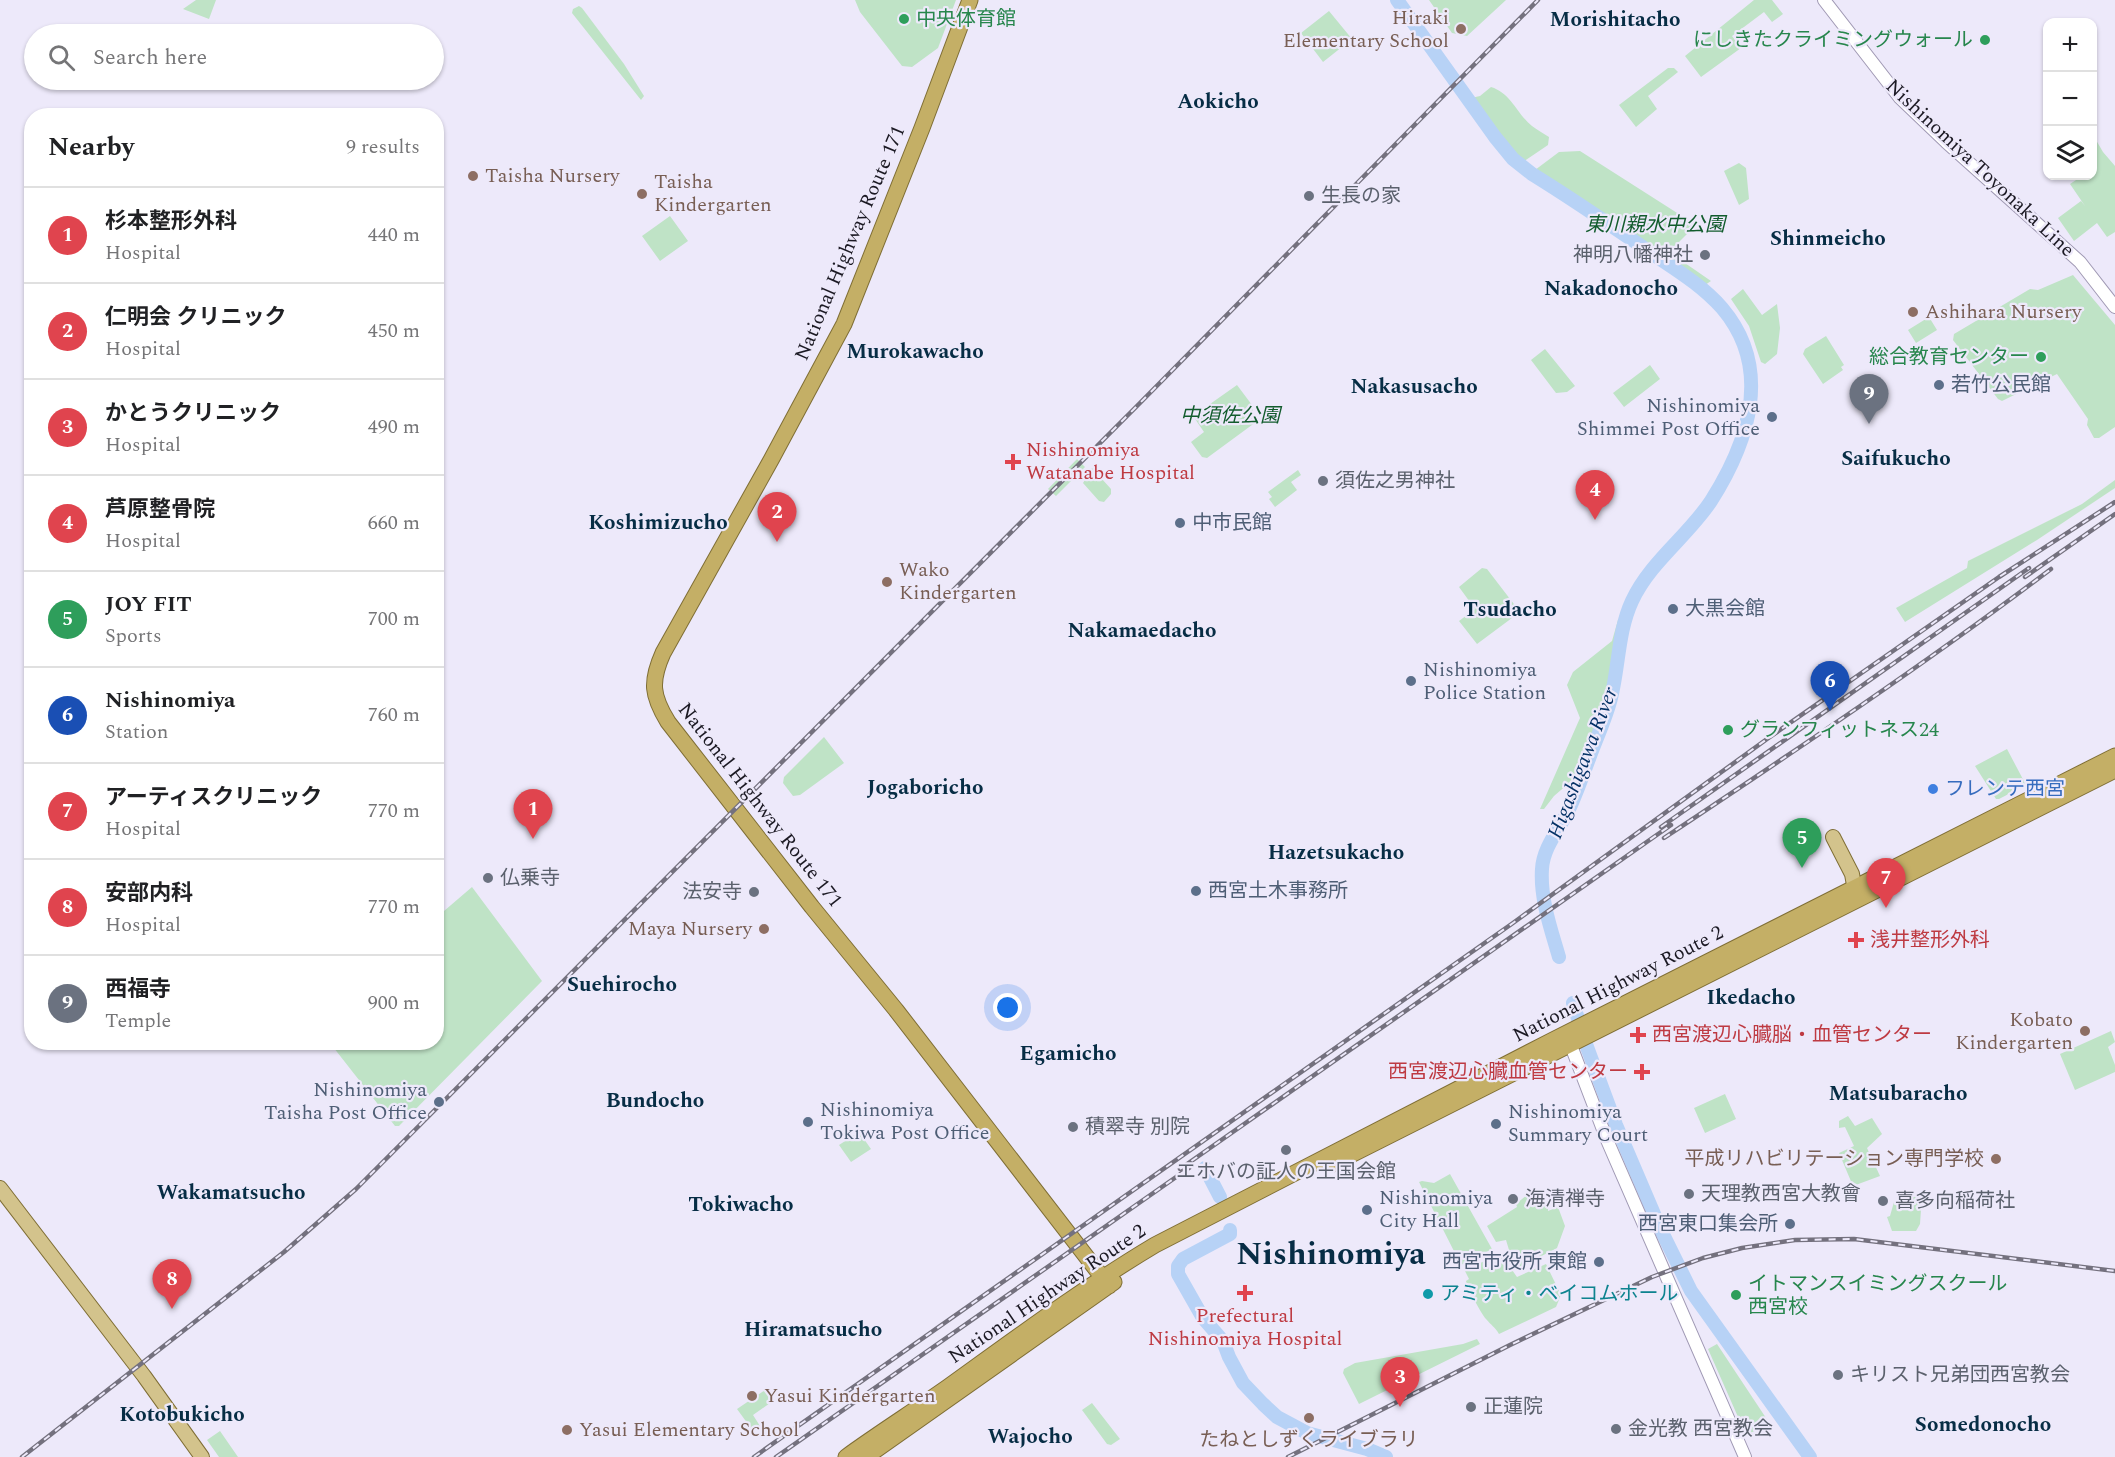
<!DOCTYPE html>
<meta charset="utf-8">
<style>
:root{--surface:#fff;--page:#f6f6f6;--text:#202124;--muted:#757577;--line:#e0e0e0;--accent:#b45309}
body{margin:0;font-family:Spectral,"Noto Sans JP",serif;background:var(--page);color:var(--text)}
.controls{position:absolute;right:18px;top:18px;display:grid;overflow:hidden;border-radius:12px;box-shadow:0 2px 4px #0004}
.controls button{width:54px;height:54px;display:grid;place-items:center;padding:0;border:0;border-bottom:2px solid var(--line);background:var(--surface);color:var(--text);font:30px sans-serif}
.you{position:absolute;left:1008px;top:1008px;width:21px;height:21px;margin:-15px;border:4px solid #fff;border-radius:50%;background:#1a73e8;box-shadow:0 0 0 9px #1a73e833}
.badge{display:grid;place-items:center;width:39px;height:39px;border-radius:50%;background:var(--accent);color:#fff;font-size:20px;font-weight:700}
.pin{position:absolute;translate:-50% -50px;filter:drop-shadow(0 2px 3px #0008)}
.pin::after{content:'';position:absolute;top:32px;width:21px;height:18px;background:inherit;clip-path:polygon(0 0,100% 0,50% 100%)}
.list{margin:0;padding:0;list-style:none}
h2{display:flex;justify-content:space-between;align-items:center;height:78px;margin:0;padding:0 24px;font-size:26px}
h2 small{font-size:20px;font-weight:400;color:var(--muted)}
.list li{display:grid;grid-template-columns:39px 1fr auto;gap:18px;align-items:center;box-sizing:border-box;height:96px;padding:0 24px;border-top:2px solid var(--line)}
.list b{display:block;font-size:22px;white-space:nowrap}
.list p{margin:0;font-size:20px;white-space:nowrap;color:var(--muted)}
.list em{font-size:20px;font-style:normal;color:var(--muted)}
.icon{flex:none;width:33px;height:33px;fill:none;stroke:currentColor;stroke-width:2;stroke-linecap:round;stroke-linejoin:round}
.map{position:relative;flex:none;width:2115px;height:1457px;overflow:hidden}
.search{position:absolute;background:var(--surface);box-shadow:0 2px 4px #0004;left:24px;top:24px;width:420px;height:66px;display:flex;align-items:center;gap:15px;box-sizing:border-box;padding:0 21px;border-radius:33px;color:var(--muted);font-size:22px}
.panel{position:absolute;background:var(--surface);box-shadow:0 2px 4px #0004;left:24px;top:108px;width:420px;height:942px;border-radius:24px}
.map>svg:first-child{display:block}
.green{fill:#bfe3c6}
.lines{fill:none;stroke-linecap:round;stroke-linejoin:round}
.river{stroke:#b7d2f6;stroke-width:14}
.secondary-casing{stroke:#a099b4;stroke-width:14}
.primary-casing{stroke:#7f6e35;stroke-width:16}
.trunk-casing{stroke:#7f6e35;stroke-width:17}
.secondary{stroke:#fff;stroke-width:12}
.primary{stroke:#d3c38c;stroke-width:14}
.trunk{stroke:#c4af66;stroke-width:15}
.rail-casing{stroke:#74717e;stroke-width:4.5}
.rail{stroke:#ede9fa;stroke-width:2;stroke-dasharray:7;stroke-linecap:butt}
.leisure-dot{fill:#2e9e5b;stroke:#ede9fa;stroke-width:2}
.education-dot{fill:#8d6e63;stroke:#ede9fa;stroke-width:2}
.worship-dot{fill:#6b7280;stroke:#ede9fa;stroke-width:2}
.service-dot{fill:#5c6f8a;stroke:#ede9fa;stroke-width:2}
.health-dot{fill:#e0444e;stroke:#ede9fa;stroke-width:2}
.shop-dot{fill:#3f7fe0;stroke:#ede9fa;stroke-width:2}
.culture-dot{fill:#0f9aa8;stroke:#ede9fa;stroke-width:2}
.labels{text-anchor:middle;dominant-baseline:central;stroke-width:4.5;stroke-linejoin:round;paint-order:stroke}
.education-label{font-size:20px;fill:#785e54;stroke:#ede9fa;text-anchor:start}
.leisure-label{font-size:20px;fill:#27864d;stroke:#ede9fa;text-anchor:start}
.street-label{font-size:20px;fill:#1b1923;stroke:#ede9fa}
.worship-label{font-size:20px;fill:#5b616d;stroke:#ede9fa;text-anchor:start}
.park-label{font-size:20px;font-style:italic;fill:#125c2d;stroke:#ede9fa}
.service-label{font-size:20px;fill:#4e5e75;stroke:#ede9fa;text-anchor:start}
.health-label{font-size:20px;fill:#be3a42;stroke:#ede9fa;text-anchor:start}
.shop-label{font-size:20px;fill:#366cbe;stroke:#ede9fa;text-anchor:start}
.culture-label{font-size:20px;fill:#0d838f;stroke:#ede9fa;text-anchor:start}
.neighbourhood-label{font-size:21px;font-weight:bold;fill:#072d45;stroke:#ede9fa}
.water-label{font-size:21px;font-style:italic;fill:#053266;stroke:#ede9fa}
.town-label{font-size:32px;font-weight:bold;fill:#072d45;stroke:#ede9fa}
</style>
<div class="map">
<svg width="2115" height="1457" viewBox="0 0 2115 1457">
<rect width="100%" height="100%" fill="#ede9fa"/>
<path class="green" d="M 196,0 L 216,0 L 209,19 L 183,9 Z
M 855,0 L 956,0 L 938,48 L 912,67 L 902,66 L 860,12 Z
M 1429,0 L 1506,0 L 1467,36 L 1452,33 Z
M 1754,0 L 1772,0 L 1783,14 L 1772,22 L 1764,12 L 1732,36 L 1741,48 L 1701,77 L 1685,56 Z
M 579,6 L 582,8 L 624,64 L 644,96 L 641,100 L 572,13 L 573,9 Z
M 1329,11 L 1352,39 L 1323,62 L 1301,33 Z
M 1668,68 L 1674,68 L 1678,72 L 1648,96 L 1657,109 L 1636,127 L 1619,105 Z
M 1491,87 C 1511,93 1517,114 1532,126 C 1537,130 1543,133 1549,137 L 1548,145 L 1523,162 L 1516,156 L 1471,98 L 1480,96 Z
M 2093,135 L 2103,152 L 2115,166 L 2115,232 L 2107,237 L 2097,223 L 2074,241 L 2058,218 L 2081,201 L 2085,206 L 2070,184 L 2079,178 L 2078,176 L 2092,176 Z
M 1580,151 L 1696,225 L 1669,252 L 1711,281 L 1705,285 L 1535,170 L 1559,152 Z
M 1739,163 L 1746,168 L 1749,199 L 1739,205 L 1724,171 Z
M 670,216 L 688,241 L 660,261 L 642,236 Z
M 2073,275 L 2115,325 L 2115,427 L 2099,438 L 2094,438 L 2087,425 L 2088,419 L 2057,374 L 2002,401 L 1998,399 L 1953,340 L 1954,334 L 2030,289 L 2038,290 Z
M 1743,289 L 1762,315 L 1777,304 L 1780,328 L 1777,354 L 1765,364 L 1761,362 L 1749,326 L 1731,299 Z
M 1929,317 L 1937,330 L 1916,343 L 1908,330 Z
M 1826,336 L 1844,365 L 1841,367 L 1843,370 L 1823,384 L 1803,354 L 1805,349 Z
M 1545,349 L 1575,386 L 1567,392 L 1556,393 L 1531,360 Z
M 1650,365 L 1660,379 L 1624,407 L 1613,393 Z
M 1237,385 L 1252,405 L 1253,412 L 1257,418 L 1256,422 L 1207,458 L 1202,457 L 1191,442 L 1204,432 L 1193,416 Z
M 1077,459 L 1085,467 L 1056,496 L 1048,489 Z
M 1092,468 L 1111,489 L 1111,494 L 1104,502 L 1099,501 L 1083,483 Z
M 1298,470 L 1301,475 L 1291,482 L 1297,490 L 1275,507 L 1269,499 L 1272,497 L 1268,492 Z
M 2115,480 L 2115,488 L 2037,540 L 1905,622 L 1896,608 L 1967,568 L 1968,561 L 2082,504 Z
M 1482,568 L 1487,569 L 1520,612 L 1477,644 L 1459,621 L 1475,609 L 1459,587 Z
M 1618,620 L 1621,621 L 1607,698 L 1575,778 L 1554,796 L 1544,809 L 1540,809 L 1580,718 L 1567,685 L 1573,672 L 1612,641 Z
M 824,737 L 844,763 L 800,795 L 793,796 L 783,783 L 784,777 Z
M 2007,749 L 2026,785 L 1999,799 L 1996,799 L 1975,766 Z
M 472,887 L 542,981 L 399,1126 L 395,1126 L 330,1043 L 436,1042 L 437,917 Z
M 2111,1031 L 2115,1042 L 2108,1047 L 2115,1065 L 2115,1072 L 2075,1090 L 2060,1054 Z
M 1725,1094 L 1736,1119 L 1705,1133 L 1694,1108 Z
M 1848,1116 L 1855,1126 L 1872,1118 L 1882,1134 L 1867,1148 L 1880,1176 L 1853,1186 L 1839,1153 L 1854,1146 L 1845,1127 L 1839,1128 L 1839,1121 Z
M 859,1132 L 871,1149 L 851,1162 L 839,1145 Z
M 1450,1174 L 1492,1249 L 1461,1265 L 1419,1182 L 1422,1181 L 1434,1183 Z
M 1528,1194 L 1548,1206 L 1548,1211 L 1558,1207 L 1565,1226 L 1557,1248 L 1520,1267 L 1509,1250 L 1506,1240 L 1496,1242 L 1487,1226 L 1517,1207 L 1516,1204 Z
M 1922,1195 L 1920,1224 L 1916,1231 L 1892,1231 L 1887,1217 L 1890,1216 L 1894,1202 Z
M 1496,1255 L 1503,1257 L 1517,1277 L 1546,1264 L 1561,1295 L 1556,1307 L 1499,1334 C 1495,1327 1491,1325 1486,1319 C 1481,1313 1468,1289 1466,1281 L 1469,1279 L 1465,1271 Z
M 1477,1339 L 1480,1344 L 1359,1404 L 1343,1373 L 1344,1369 L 1355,1363 L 1463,1344 Z
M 1717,1344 L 1770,1424 L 1746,1435 L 1708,1349 Z
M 765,1390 L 773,1401 L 753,1415 L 760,1426 L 753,1431 L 737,1409 Z
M 1092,1403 L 1120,1439 L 1111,1445 L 1107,1444 L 1082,1410 Z
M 220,1431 L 238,1457 L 219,1457 L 207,1440 Z"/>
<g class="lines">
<path class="river" d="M 1397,0 L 1495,137 L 1513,159 L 1532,174 C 1571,198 1609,224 1647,250 C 1673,268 1701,284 1722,308 C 1773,368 1749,441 1711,501 C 1688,536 1650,562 1632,601 C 1618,631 1619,666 1611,698 C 1606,718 1597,737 1590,756 C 1584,772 1578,789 1571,805 C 1562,826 1543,846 1542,869 C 1540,899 1551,929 1559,957
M 1573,1003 L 1587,1047 L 1616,1125 L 1660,1228 L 1691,1291 L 1810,1457
M 1205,1168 L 1220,1197
M 1230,1230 L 1230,1234 L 1183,1259 L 1178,1266 L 1178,1274 L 1203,1318 L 1223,1341 L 1229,1357 L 1243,1383 L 1263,1404 L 1277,1417 L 1307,1433 L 1367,1449 L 1386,1457"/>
<defs>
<path id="secondary" d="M 1824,0 L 1900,98 L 1946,142 L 2080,262 L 2115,307
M 1568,1038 L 1607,1140 L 1745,1457"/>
<path id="primary" d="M 1833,837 L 1852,874 L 1856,896
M 0,1188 L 144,1376 L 202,1457"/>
<path id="trunk" d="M 970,0 L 922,128 L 844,324 L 771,460 L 663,653 C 650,682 652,696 668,722 L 812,907 L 896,1010 L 1109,1286
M 1333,1164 L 2115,770
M 846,1457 C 879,1433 914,1411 948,1387 C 1016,1338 1083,1288 1155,1245 L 1551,1041 L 2115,756
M 866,1457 L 1114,1282"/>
</defs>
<use href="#secondary" class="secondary-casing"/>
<use href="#primary" class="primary-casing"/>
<use href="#trunk" class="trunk-casing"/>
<use href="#secondary" class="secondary"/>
<use href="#primary" class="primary"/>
<use href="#trunk" class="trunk"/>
<defs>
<path id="rail" d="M 2025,577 L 2115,514
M 1661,827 L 2029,568
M 1664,838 C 1795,751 1925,664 2051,569
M 1180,1169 L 1671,825
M 22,1457 L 284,1252 L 356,1189 L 1136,407 L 1538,0
M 754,1457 L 1513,923 L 1767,739 L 1999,577 L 2115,502
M 776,1457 L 1189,1168
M 1288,1457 L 1510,1345 L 1652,1277 L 1703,1258 L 1742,1248 L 1795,1240 L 1854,1239 L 2115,1271"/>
</defs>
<use href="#rail" class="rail-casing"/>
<use href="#rail" class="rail"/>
</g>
<g class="leisure-dot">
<circle cx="904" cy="19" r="6"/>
<circle cx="1985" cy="40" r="6"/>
<circle cx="2041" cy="357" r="6"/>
<circle cx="1728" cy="730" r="6"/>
<circle cx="1736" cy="1295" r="6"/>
</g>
<g class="education-dot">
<circle cx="1461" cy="29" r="6"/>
<circle cx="473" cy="176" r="6"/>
<circle cx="642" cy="194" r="6"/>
<circle cx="1913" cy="312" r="6"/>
<circle cx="887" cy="582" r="6"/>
<circle cx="764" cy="929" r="6"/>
<circle cx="2085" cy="1031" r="6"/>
<circle cx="1996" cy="1159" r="6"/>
<circle cx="752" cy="1396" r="6"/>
<circle cx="1309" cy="1418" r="6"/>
<circle cx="567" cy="1430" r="6"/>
</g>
<g class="worship-dot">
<circle cx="1309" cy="196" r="6"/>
<circle cx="1705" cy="255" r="6"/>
<circle cx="1323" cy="481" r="6"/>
<circle cx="488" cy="878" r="6"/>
<circle cx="754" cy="892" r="6"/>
<circle cx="1073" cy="1127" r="6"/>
<circle cx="1286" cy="1150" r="6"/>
<circle cx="1689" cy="1194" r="6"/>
<circle cx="1513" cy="1199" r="6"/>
<circle cx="1883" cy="1201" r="6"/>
<circle cx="1838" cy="1375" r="6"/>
<circle cx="1471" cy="1407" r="6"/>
<circle cx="1616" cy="1429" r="6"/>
</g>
<g class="service-dot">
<circle cx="1939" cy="385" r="6"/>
<circle cx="1772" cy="417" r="6"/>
<circle cx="1180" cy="523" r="6"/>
<circle cx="1673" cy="609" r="6"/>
<circle cx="1411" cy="681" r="6"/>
<circle cx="1196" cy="891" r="6"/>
<circle cx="439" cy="1102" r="6"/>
<circle cx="808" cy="1122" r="6"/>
<circle cx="1496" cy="1124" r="6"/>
<circle cx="1367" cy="1210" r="6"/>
<circle cx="1790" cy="1224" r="6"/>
<circle cx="1599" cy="1262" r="6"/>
</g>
<g class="health-dot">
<path d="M1010 453h6v6h6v6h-6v6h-6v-6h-6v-6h6z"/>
<path d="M1853 931h6v6h6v6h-6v6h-6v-6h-6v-6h6z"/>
<path d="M1635 1026h6v6h6v6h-6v6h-6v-6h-6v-6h6z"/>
<path d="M1639 1063h6v6h6v6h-6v6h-6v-6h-6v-6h6z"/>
<path d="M1242 1284h6v6h6v6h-6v6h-6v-6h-6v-6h6z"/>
</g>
<circle class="shop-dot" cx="1933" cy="789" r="6"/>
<circle class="culture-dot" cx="1428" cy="1294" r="6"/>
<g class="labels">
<g class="education-label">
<text x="1449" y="18" text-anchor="end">Hiraki<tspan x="1449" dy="23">Elementary School</tspan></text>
<text x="485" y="176">Taisha Nursery</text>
<text x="654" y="182">Taisha<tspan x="654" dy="23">Kindergarten</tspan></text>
<text x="1925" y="312">Ashihara Nursery</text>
<text x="899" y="570">Wako<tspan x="899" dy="23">Kindergarten</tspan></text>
<text x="752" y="929" text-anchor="end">Maya Nursery</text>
<text x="2073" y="1020" text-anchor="end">Kobato<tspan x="2073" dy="23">Kindergarten</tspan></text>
<text x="1984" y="1159" text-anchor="end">平成リハビリテーション専門学校</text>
<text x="764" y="1396">Yasui Kindergarten</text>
<text x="579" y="1430">Yasui Elementary School</text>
<text x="1309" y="1440" text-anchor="middle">たねとしずくライブラリ</text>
</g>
<g class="leisure-label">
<text x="916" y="19">中央体育館</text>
<text x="1973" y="40" text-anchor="end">にしきたクライミングウォール</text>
<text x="2029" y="357" text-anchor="end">総合教育センター</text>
<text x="1740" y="730">グランフィットネス24</text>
<text x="1748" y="1284">イトマンスイミングスクール<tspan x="1748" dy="23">西宮校</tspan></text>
</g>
<g class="street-label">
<text transform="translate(1980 168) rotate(43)">Nishinomiya Toyonaka Line</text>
<text transform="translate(850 243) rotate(-67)">National Highway Route 171</text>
<text transform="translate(760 805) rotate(52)">National Highway Route 171</text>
<text transform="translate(1618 984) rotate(-27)">National Highway Route 2</text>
<text transform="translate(1047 1294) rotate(-34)">National Highway Route 2</text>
</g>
<g class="worship-label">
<text x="1321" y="196">生長の家</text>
<text x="1693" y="255" text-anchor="end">神明八幡神社</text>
<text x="1335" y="481">須佐之男神社</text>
<text x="500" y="878">仏乗寺</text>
<text x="742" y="892" text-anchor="end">法安寺</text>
<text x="1085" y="1127">積翠寺 別院</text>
<text x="1286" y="1172" text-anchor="middle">エホバの証人の王国会館</text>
<text x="1701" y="1194">天理教西宮大教會</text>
<text x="1525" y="1199">海清禅寺</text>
<text x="1895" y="1201">喜多向稲荷社</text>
<text x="1850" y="1375">キリスト兄弟団西宮教会</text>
<text x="1483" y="1407">正蓮院</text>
<text x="1628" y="1429">金光教 西宮教会</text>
</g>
<g class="park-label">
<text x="1655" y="225">東川親水中公園</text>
<text x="1230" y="416">中須佐公園</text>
</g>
<g class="service-label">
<text x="1951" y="385">若竹公民館</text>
<text x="1760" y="406" text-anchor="end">Nishinomiya<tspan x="1760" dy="23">Shimmei Post Office</tspan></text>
<text x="1192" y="523">中市民館</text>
<text x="1685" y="609">大黒会館</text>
<text x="1423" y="670">Nishinomiya<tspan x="1423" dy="23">Police Station</tspan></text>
<text x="1208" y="891">西宮土木事務所</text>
<text x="427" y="1090" text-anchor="end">Nishinomiya<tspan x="427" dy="23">Taisha Post Office</tspan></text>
<text x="820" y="1110">Nishinomiya<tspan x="820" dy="23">Tokiwa Post Office</tspan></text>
<text x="1508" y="1112">Nishinomiya<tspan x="1508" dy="23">Summary Court</tspan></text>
<text x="1379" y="1198">Nishinomiya<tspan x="1379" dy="23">City Hall</tspan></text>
<text x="1778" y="1224" text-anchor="end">西宮東口集会所</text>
<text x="1587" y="1262" text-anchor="end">西宮市役所 東館</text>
</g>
<g class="health-label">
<text x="1026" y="450">Nishinomiya<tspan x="1026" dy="23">Watanabe Hospital</tspan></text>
<text x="1870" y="940">浅井整形外科</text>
<text x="1652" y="1035">西宮渡辺心臓脳・血管センター</text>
<text x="1628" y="1072" text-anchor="end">西宮渡辺心臓血管センター</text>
<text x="1245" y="1316" text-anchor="middle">Prefectural<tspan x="1245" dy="23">Nishinomiya Hospital</tspan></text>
</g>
<g class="shop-label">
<text x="1945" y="789">フレンテ西宮</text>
</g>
<g class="culture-label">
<text x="1440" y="1294">アミティ・ベイコムホール</text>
</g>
<g class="neighbourhood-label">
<text x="1615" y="20">Morishitacho</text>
<text x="1218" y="102">Aokicho</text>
<text x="1828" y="239">Shinmeicho</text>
<text x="1611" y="289">Nakadonocho</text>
<text x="915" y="352">Murokawacho</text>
<text x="1414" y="387">Nakasusacho</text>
<text x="1896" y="459">Saifukucho</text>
<text x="658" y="523">Koshimizucho</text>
<text x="1510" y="610">Tsudacho</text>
<text x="1142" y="631">Nakamaedacho</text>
<text x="925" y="788">Jogaboricho</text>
<text x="1336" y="853">Hazetsukacho</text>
<text x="622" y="985">Suehirocho</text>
<text x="1751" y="998">Ikedacho</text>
<text x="1068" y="1054">Egamicho</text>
<text x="1898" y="1094">Matsubaracho</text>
<text x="655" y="1101">Bundocho</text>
<text x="231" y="1193">Wakamatsucho</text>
<text x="741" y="1205">Tokiwacho</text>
<text x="813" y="1330">Hiramatsucho</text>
<text x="182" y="1415">Kotobukicho</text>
<text x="1983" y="1425">Somedonocho</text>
<text x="1030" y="1437">Wajocho</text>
</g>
<g class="water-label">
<text transform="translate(1583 763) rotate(-69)">Higashigawa River</text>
</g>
<g class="town-label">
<text x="1331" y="1254">Nishinomiya</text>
</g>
</g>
</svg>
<div class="controls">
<button>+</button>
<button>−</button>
<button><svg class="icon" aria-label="layers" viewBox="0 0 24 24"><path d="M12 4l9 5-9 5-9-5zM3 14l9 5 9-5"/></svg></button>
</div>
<div class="you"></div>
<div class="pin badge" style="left:533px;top:839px;background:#e0444e">1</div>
<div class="pin badge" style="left:777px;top:542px;background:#e0444e">2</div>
<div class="pin badge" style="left:1400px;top:1407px;background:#e0444e">3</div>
<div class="pin badge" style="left:1595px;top:520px;background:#e0444e">4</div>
<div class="pin badge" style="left:1802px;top:868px;background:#2e9e5b">5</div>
<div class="pin badge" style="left:1830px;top:711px;background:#1a4fb4">6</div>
<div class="pin badge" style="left:1886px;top:908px;background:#e0444e">7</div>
<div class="pin badge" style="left:172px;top:1309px;background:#e0444e">8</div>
<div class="pin badge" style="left:1869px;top:424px;background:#6b7280">9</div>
<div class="search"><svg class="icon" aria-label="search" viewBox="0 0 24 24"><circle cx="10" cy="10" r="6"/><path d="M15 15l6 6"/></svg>Search here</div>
<section class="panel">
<h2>Nearby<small>9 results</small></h2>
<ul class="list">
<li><span class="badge" style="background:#e0444e">1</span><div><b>杉本整形外科</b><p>Hospital</p></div><em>440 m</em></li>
<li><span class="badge" style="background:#e0444e">2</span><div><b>仁明会 クリニック</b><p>Hospital</p></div><em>450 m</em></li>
<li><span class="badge" style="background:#e0444e">3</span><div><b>かとうクリニック</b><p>Hospital</p></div><em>490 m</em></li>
<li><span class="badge" style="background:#e0444e">4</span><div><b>芦原整骨院</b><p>Hospital</p></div><em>660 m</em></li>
<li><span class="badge" style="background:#2e9e5b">5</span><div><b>JOY FIT</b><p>Sports</p></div><em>700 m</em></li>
<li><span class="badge" style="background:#1a4fb4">6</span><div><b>Nishinomiya</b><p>Station</p></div><em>760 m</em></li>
<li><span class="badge" style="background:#e0444e">7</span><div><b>アーティスクリニック</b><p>Hospital</p></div><em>770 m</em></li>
<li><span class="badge" style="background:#e0444e">8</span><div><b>安部内科</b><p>Hospital</p></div><em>770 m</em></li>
<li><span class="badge" style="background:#6b7280">9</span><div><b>西福寺</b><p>Temple</p></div><em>900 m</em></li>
</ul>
</section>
</div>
